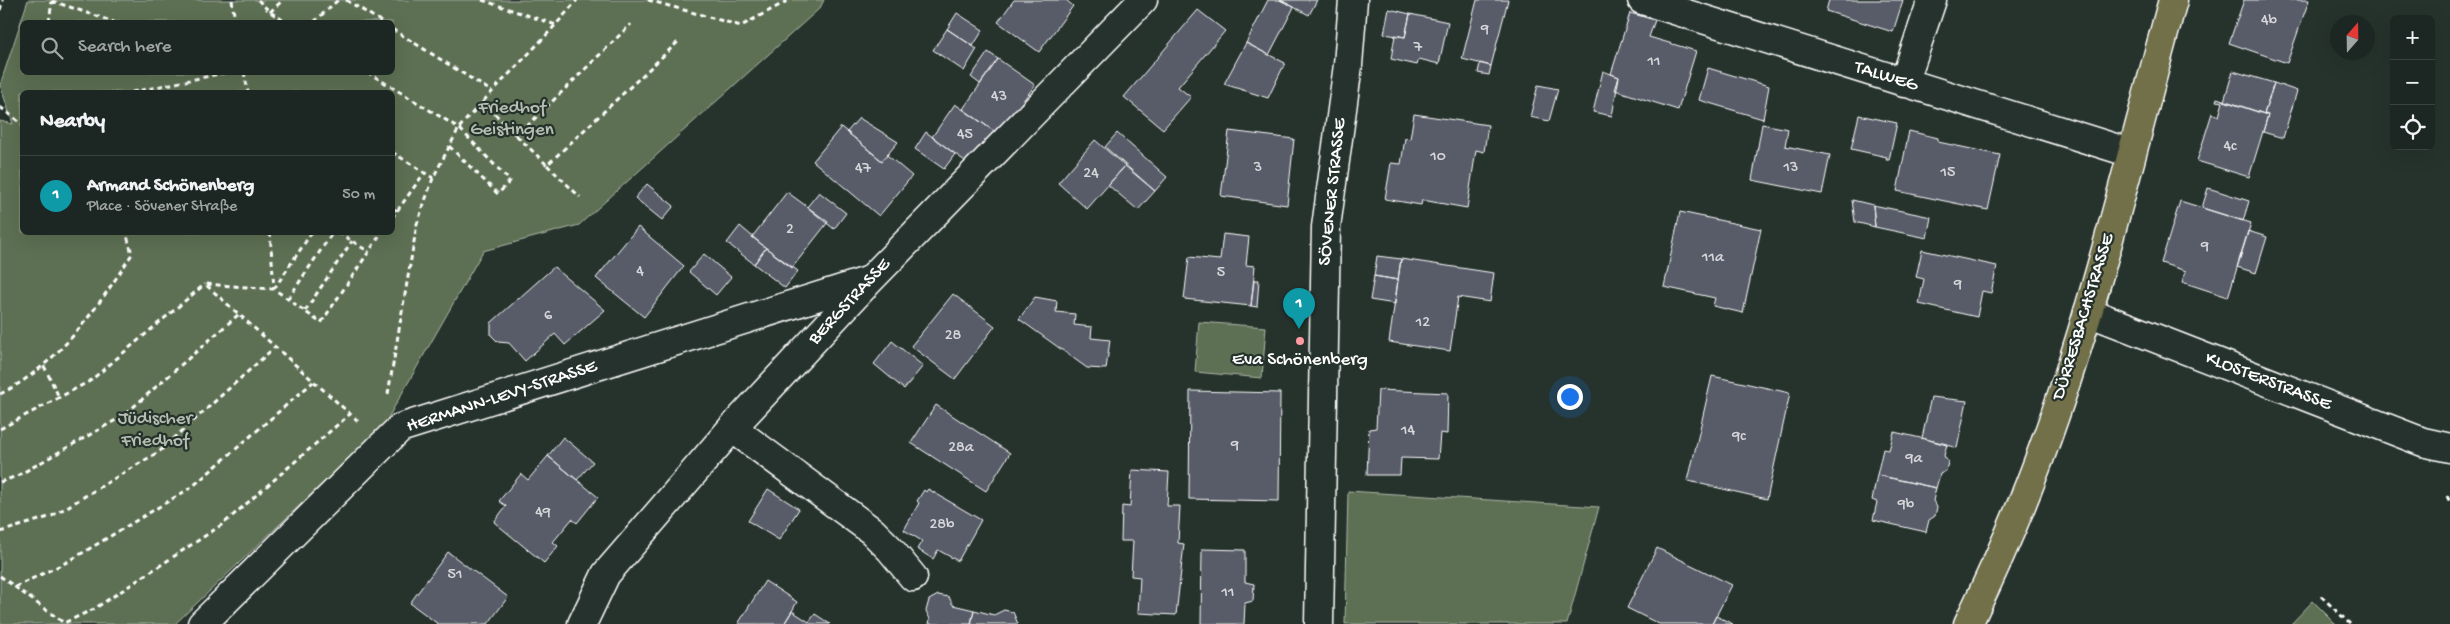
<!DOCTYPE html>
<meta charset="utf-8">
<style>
:root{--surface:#1c2622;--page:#29322f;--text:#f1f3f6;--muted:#a0a5a5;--line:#3a4340;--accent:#8bbbb9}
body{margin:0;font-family:"Gochi Hand",sans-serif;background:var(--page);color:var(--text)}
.controls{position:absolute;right:15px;top:15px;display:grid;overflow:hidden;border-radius:8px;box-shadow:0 5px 20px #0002}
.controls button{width:45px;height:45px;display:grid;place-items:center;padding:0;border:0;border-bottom:1px solid var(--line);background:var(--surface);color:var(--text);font:25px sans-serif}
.compass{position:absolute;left:2330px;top:15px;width:45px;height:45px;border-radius:50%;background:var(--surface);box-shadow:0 5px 20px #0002;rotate:20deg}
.you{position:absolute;left:1569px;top:396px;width:18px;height:18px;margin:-12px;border:4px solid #fff;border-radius:50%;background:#1a73e8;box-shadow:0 0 0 8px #1a73e833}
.badge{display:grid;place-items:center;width:32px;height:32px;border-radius:50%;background:var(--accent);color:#fff;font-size:16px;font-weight:700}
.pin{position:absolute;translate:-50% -41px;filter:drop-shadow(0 1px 2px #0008)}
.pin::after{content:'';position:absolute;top:26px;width:18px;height:15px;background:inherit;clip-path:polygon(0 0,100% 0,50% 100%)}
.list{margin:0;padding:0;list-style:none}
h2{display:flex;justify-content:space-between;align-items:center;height:65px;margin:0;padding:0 20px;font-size:21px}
h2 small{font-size:16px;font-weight:400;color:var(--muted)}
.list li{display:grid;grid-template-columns:32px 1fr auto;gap:15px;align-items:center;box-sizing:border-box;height:80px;padding:0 20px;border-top:1px solid var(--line)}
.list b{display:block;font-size:19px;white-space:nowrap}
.list p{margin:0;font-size:16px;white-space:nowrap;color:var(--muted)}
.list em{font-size:16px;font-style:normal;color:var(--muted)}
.icon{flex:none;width:28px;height:28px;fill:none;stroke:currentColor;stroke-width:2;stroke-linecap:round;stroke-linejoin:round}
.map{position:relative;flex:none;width:2450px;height:624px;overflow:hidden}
.search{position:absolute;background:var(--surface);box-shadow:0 5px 20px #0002;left:20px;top:20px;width:375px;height:55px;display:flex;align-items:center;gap:12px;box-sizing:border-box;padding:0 18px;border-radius:8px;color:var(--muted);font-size:19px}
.panel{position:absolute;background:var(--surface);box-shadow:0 5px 20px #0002;left:20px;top:90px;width:375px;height:145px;border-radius:8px}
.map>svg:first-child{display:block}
.green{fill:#5d7053;stroke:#aeb8a9;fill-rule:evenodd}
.building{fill:#595c69;stroke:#fff}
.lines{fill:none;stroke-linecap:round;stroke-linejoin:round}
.minor-casing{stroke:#fff;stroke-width:31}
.major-casing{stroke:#fff;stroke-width:31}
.path{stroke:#fff;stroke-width:3;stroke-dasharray:5 4;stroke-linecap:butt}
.minor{stroke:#26332d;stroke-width:28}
.major{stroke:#716f4a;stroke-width:28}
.poi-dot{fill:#ff9aa2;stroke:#26332d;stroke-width:2}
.labels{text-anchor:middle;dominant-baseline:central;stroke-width:4.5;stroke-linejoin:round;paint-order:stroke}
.number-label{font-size:16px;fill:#d6d6da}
.street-label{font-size:19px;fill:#fff;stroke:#26332d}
.park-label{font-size:19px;fill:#b6bfb2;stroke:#26332d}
.poi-label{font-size:19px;fill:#fff;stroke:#26332d}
</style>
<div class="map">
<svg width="2450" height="624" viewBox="0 0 2450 624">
<rect width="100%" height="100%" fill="#26332d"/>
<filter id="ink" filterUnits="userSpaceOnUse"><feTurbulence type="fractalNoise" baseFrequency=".02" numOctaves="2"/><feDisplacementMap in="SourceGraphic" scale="10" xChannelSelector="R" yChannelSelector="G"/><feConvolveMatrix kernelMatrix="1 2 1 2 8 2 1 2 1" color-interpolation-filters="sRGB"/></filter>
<g filter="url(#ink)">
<path class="green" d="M 28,0 L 824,0 L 820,8 L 579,225 L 483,251 L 384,425 L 175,624 L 0,624 L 0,121 L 13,124 L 0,85 ZM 22,22 L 392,22 L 392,72 L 22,72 ZM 22,92 L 392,92 L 392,232 L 22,232 Z
M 1199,322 L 1266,327 L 1262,378 L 1195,372 Z
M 1348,491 L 1599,507 L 1567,624 L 1345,624 Z
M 2313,601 L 2336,624 L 2291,624 Z"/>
<path class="building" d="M 1014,0 L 1066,0 L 1073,6 L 1039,52 L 998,22 Z
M 1268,0 L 1280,0 L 1294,7 L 1269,55 L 1246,43 Z
M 1280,0 L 1317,0 L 1309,15 Z
M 1477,0 L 1508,0 L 1491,66 L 1462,59 Z
M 1829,0 L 1903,0 L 1893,32 L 1826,11 Z
M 2244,0 L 2309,0 L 2287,63 L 2229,43 Z
M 1389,9 L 1410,14 L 1405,37 L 1384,34 Z
M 1198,10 L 1225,31 L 1178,87 L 1191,97 L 1163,129 L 1124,97 Z
M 957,13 L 983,30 L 973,46 L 947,29 Z
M 1630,13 L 1655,20 L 1649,37 L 1696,51 L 1678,110 L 1615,90 L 1619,77 L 1611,74 Z
M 1410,14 L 1448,22 L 1439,64 L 1419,59 L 1417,65 L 1391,59 L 1395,35 L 1405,37 Z
M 947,29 L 977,49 L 964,71 L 933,50 Z
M 1246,43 L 1285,63 L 1268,98 L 1224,84 Z
M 988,52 L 998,59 L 980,84 L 971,77 Z
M 998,59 L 1035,85 L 998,134 L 963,109 Z
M 1480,63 L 1491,66 L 1489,75 L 1478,73 Z
M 1708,68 L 1769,86 L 1763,119 L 1699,100 Z
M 1603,71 L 1619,77 L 1612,116 L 1593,112 Z
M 2233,71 L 2274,83 L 2264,114 L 2224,101 Z
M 2274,83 L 2297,91 L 2283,138 L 2263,132 L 2268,115 L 2264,114 Z
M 1538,85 L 1558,89 L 1549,121 L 1530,117 Z
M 2217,98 L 2268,115 L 2249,177 L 2197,161 L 2212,113 L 2219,116 L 2223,102 L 2216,101 Z
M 955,104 L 998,134 L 976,169 L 932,137 Z
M 1414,114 L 1488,125 L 1484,152 L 1476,150 L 1467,208 L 1422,200 L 1421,205 L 1385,199 L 1391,163 L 1401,164 L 1405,138 L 1410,139 Z
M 1859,115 L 1897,123 L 1889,160 L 1886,160 L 1887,157 L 1851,149 Z
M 859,118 L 898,142 L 882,161 L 847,132 Z
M 1762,124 L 1788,129 L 1785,146 L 1830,155 L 1822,194 L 1752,180 Z
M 841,127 L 882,161 L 887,155 L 912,176 L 879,216 L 813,161 Z
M 1229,131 L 1294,139 L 1287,205 L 1221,196 Z
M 1909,131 L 1938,138 L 1938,142 L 2000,155 L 1988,210 L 1897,191 Z
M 926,132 L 955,154 L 944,169 L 915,149 Z
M 1117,133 L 1167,177 L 1155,191 L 1105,147 Z
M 1095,140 L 1125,166 L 1087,209 L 1058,183 Z
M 1125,166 L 1155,191 L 1138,210 L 1108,185 Z
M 647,184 L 674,206 L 662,220 L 635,198 Z
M 2208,188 L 2249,201 L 2243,221 L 2202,208 Z
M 787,192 L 828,222 L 792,268 L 752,237 Z
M 819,192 L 846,213 L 834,229 L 807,207 Z
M 1852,200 L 1873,205 L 1875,227 L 1855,222 Z
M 2180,201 L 2251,223 L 2228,297 L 2182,282 L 2186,271 L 2161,263 Z
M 1873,205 L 1931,217 L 1927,238 L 1875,227 Z
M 1680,212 L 1761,229 L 1743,313 L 1713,306 L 1715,298 L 1664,287 Z
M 740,226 L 766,248 L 754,264 L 727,243 Z
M 638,227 L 684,266 L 644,317 L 596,278 Z
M 2248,231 L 2267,237 L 2256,273 L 2237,267 Z
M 1223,234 L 1249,237 L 1246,265 L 1255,266 L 1251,306 L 1184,299 L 1189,257 L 1220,260 Z
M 766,248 L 798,271 L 785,288 L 754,264 Z
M 1922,250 L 1997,266 L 1991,293 L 1982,291 L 1977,317 L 1919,304 L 1924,279 L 1916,277 Z
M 704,254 L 731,277 L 716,295 L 689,272 Z
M 1377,256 L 1401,259 L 1398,280 L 1374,276 Z
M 1401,259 L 1494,273 L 1490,302 L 1458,297 L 1450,351 L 1389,342 Z
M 554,267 L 605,310 L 565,345 L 555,334 L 525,361 L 509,343 L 498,342 L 491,335 L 491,323 Z
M 1374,276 L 1398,280 L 1395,304 L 1370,300 Z
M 1254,280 L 1259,280 L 1257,307 L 1251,306 Z
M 953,294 L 995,326 L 955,379 L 911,346 Z
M 1035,297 L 1057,301 L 1056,312 L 1075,314 L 1074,325 L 1092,327 L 1091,338 L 1110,340 L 1106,369 L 1087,368 L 1019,319 Z
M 892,341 L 923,366 L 904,389 L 874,364 Z
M 1712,376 L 1790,393 L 1767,499 L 1688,481 Z
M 1378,390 L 1448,393 L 1447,434 L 1440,433 L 1438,459 L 1401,458 L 1400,475 L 1367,475 L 1369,429 L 1376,428 Z
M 1190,391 L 1280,393 L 1279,501 L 1189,499 Z
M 1931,397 L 1967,401 L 1957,448 L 1922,438 Z
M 936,405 L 1010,453 L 986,491 L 911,443 Z
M 1894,432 L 1947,444 L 1944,456 L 1948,462 L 1946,471 L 1940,474 L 1936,488 L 1877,475 L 1883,449 L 1889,450 Z
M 563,437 L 593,462 L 577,480 L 548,456 Z
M 548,456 L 598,497 L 577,523 L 572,519 L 553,542 L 558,546 L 544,563 L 494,522 L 506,506 L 499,501 L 521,474 L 528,480 Z
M 1132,470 L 1169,472 L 1167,506 L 1180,506 L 1178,543 L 1184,544 L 1176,615 L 1138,613 L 1140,577 L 1131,576 L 1133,541 L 1121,541 L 1122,506 L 1130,507 Z
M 1877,475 L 1936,488 L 1933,501 L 1937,507 L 1935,516 L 1929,520 L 1926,532 L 1873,520 L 1877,502 L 1872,500 Z
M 768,489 L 799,509 L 779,540 L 748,521 Z
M 928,489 L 981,520 L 958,561 L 938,550 L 933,559 L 917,549 L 922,541 L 904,530 L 919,503 L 917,501 L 924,490 L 926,492 Z
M 1657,548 L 1732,585 L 1712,624 L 1659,624 L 1627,608 Z
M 1202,549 L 1245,550 L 1245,582 L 1254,584 L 1253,601 L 1245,603 L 1244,624 L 1201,624 Z
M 448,552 L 508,597 L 488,624 L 438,624 L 410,603 Z
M 765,581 L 797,602 L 792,611 L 784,624 L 738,624 Z
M 938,595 L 949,597 L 953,605 L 974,610 L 971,624 L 929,624 L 930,619 L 926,611 L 929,600 Z
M 974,610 L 994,615 L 1004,610 L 1013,612 L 1018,624 L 971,624 Z
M 792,611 L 809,622 L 815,614 L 830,624 L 784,624 Z
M 1716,616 L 1733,624 L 1712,624 Z"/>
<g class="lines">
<defs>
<path id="minor" d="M 1642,0 L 2131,153
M 1904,83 L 1932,0
M 2088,312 L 2423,442 L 2450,448
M 732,428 L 872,531 L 890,549 L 913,577
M 202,624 L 400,428 L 867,281
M 582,624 L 606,574 L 732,428 L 869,281 L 1143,0
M 1319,624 L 1326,227 L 1348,65 L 1353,0"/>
<path id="major" d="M 1968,624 C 1994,570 2019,514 2040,457 C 2095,309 2131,153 2173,0"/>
</defs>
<use href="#minor" class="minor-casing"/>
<use href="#major" class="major-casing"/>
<path class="path" d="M 232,0 L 235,22
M 258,0 L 270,12 L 286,22
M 346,0 L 382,22
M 482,0 L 556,25
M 648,0 L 741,26 L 789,0
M 52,1 L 114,22
M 0,10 L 3,0
M 270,12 L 283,0
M 49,22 L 52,1
M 314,22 L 338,0
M 392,29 L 491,91
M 244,72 L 248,92
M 367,72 L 459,128 C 497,84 540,45 577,0
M 132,92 L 229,72
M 482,101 L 517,136 L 631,24
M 0,107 L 22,124
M 517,136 L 547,165 L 679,41
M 392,152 L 433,178
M 547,165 L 580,197
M 392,208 L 397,211
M 392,218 L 425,172
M 270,232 L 274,289
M 338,232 L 369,252
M 274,289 L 312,232
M 288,299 L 333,232
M 305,311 L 352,241
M 44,366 L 59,397
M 0,394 C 59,365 97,308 132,254 L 126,232
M 388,394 L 417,224 L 433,178 L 459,128 L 510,181 L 498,194 L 449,146
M 358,421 L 205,284 L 274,289 L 321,323 L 382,232
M 0,429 L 90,381 L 205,284
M 0,482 L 17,476 L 123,416 L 239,314
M 2447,496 L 2450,502
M 0,532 L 52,516 L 160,451 L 275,347
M 0,576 L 64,623 L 94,609 L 223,524 L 350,414
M 15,587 L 69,561 L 192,487 L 313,382
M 2321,596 L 2350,624"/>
<use href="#minor" class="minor"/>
<use href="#major" class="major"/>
</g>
</g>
<circle class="poi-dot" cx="1300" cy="341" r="5"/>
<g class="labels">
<g class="number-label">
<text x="2269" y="21">4b</text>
<text x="1485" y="30">9</text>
<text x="1418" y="48">7</text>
<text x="1654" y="62">11</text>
<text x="999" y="97">43</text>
<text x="965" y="135">45</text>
<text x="2230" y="147">4c</text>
<text x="1438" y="157">10</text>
<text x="1258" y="168">3</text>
<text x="1791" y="168">13</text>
<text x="863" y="169">47</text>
<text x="1948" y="173">15</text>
<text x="1091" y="174">24</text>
<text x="790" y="230">2</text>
<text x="2205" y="247">9</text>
<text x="1713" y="258">11a</text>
<text x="640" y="272">4</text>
<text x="1221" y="273">5</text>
<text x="1958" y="285">9</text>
<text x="548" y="316">6</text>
<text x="1423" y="323">12</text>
<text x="953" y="336">28</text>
<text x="1408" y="431">14</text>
<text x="1739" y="437">9c</text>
<text x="1235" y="446">9</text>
<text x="961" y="448">28a</text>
<text x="1914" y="459">9a</text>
<text x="1906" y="505">9b</text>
<text x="543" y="513">49</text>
<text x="942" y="525">28b</text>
<text x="455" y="575">51</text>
<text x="1228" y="593">11</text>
</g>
<g class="street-label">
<text transform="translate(1886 77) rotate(17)">TALWEG</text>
<text transform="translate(1333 192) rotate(-84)">SÖVENER STRASSE</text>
<text transform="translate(850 302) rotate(-47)">BERGSTRASSE</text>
<text transform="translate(2084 317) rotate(-73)">DÜRRESBACHSTRASSE</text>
<text transform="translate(2268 382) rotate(21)">KLOSTERSTRASSE</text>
<text transform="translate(502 397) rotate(-18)">HERMANN-LEVY-STRASSE</text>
</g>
<g class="park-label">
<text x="512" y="108">Friedhof<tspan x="512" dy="22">Geistingen</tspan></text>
<text x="155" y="419">Jüdischer<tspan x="155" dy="22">Friedhof</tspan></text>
</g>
<g class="poi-label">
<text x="1300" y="360">Eva Schönenberg</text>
</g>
</g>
</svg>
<div class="controls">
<button>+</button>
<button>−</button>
<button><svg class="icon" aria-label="locate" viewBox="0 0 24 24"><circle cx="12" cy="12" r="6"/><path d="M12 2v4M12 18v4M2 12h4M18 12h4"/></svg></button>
</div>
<svg class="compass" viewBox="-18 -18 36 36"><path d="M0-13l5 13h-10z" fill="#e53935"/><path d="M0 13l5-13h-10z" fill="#a0a5a5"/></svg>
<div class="you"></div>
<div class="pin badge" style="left:1299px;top:329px;background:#0f9aa8">1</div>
<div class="search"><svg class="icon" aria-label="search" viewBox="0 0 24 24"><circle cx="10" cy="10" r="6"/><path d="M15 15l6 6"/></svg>Search here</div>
<section class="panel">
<h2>Nearby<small></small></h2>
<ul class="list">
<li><span class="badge" style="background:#0f9aa8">1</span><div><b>Armand Schönenberg</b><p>Place · Sövener Straße</p></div><em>50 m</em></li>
</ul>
</section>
</div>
